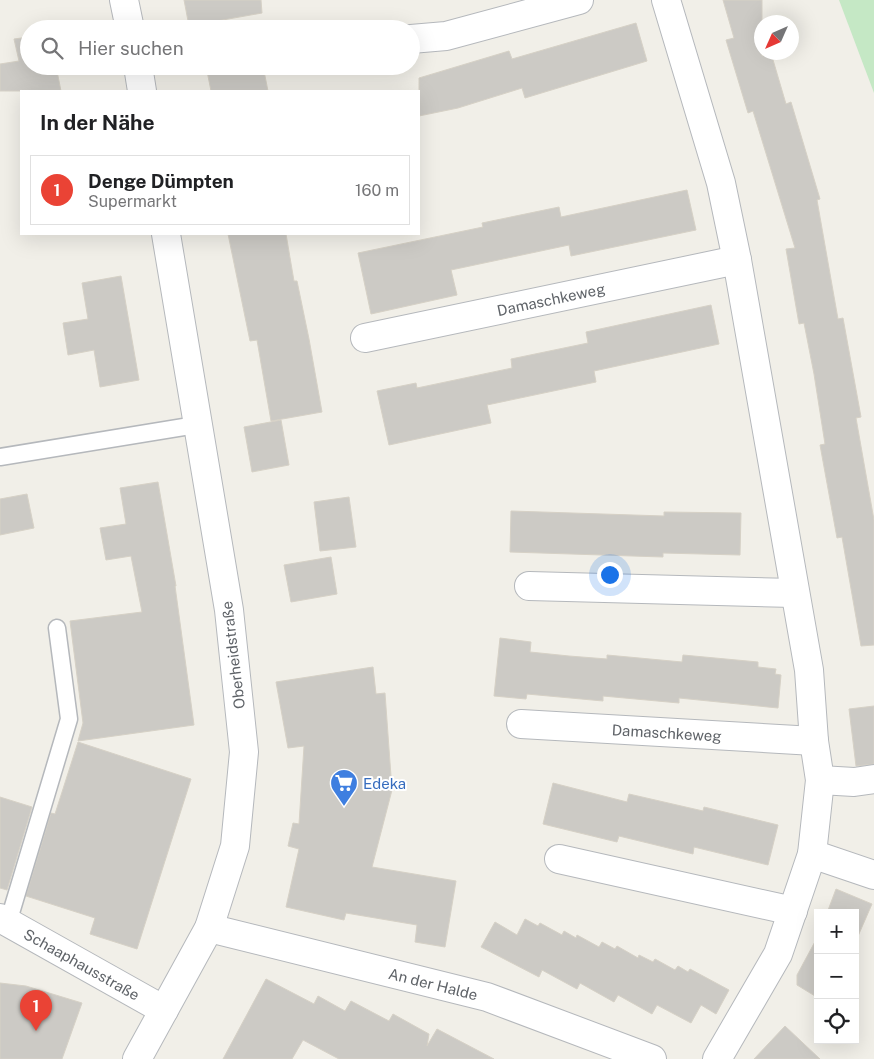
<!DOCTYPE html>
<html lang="de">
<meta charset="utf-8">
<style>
:root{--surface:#fff;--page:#f6f6f6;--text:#202124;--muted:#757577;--line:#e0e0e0;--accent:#ea4335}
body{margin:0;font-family:"Public Sans",sans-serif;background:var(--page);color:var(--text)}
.controls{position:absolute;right:15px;bottom:15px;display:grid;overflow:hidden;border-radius:0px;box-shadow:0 5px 20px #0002}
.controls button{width:45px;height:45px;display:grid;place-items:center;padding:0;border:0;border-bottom:1px solid var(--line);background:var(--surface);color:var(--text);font:25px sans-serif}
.compass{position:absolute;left:754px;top:15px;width:45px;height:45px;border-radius:50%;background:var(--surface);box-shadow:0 5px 20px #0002;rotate:225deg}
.you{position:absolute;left:609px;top:574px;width:18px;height:18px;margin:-12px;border:4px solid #fff;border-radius:50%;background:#1a73e8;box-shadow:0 0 0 8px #1a73e833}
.badge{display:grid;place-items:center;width:32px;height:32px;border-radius:50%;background:var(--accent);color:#fff;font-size:16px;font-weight:700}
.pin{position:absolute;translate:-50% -41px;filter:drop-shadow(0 1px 2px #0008)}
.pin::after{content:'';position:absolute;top:26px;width:18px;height:15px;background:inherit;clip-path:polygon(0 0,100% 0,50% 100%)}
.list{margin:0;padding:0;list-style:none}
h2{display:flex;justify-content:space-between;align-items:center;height:65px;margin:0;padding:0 20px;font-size:21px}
h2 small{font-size:16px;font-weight:400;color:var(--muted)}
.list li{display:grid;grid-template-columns:32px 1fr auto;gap:15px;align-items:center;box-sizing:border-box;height:70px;margin:0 10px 10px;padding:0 10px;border:1px solid var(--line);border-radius:0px}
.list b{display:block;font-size:19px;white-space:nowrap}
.list p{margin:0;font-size:16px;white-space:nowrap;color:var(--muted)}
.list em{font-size:16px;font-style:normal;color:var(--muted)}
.icon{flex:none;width:28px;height:28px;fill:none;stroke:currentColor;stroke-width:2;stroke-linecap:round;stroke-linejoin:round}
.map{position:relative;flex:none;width:874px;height:1059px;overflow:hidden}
.search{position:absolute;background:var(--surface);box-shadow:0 5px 20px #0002;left:20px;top:20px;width:400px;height:55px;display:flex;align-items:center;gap:12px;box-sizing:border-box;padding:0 18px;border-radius:28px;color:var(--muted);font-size:19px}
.panel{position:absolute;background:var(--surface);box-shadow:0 5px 20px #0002;left:20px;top:90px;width:400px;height:145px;border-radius:0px}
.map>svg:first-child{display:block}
.green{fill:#c5e8c5}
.building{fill:#cccac5;stroke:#d6d1c6}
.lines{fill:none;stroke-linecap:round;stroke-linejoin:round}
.service-casing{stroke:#b5b8bc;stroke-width:19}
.minor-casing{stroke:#b5b8bc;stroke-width:30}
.tertiary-casing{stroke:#b5b8bc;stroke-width:30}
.service{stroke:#fff;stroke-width:16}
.minor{stroke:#fff;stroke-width:28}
.tertiary{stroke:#fff;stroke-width:28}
.labels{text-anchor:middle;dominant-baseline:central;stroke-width:4;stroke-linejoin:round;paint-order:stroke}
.street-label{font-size:15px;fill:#5f6368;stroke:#fff}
.shop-label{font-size:15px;fill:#366cbe;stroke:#fff;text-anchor:start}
</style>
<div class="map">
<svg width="874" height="1059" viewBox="0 0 874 1059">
<rect width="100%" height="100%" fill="#f1efe8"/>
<path class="green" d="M 839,0 L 874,0 L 874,93 Z"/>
<path class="building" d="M 184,0 L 261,0 L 262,13 L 189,26 Z
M 723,0 L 762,0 L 762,56 L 771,53 L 786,104 L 791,102 L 820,199 L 817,200 L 838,319 L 843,318 L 861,417 L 856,418 L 874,520 L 874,645 L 861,646 L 842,537 L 837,538 L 820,445 L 825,444 L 814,374 L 804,323 L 799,324 L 786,249 L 795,248 L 753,111 L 748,113 L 726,40 L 734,38 Z
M 636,23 L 647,61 L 525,98 L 522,88 L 458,108 L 419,116 L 419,78 L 509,51 L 512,59 Z
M 29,37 L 29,66 L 56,66 L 61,91 L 0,91 L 0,64 L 19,61 L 14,39 Z
M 206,66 L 263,66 L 268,91 L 211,91 Z
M 687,190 L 696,230 L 571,256 L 569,245 L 451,270 L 457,295 L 371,314 L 358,253 L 483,227 L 482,223 L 559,207 L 561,217 Z
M 228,234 L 286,234 L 294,281 L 297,281 L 309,339 L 322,412 L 271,421 L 257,340 L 250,341 Z
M 121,276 L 139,380 L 100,387 L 94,350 L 68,355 L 63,323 L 88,319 L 82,283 Z
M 711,305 L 719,344 L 594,371 L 596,382 L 487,405 L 491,423 L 389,445 L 377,391 L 416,383 L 417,388 L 512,368 L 511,359 L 588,343 L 586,332 Z
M 281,420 L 289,465 L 252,472 L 244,427 Z
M 158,482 L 176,586 L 175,586 L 194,725 L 78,741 L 83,723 L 70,621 L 142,612 L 131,556 L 106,560 L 100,528 L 126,524 L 120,488 Z
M 27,494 L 34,528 L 0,535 L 0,499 Z
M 349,497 L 356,547 L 320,551 L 314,502 Z
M 511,511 L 664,516 L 664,512 L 741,513 L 740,555 L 663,553 L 663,557 L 510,552 Z
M 331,557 L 337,594 L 291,602 L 284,565 Z
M 500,638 L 531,642 L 530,652 L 569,656 L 607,659 L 607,655 L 682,662 L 683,655 L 758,662 L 758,667 L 776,669 L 775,674 L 781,675 L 778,708 L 679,698 L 679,703 L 603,696 L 603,701 L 527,694 L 526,699 L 494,696 Z
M 373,667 L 376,694 L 385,693 L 392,790 L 372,867 L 456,881 L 445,947 L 415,942 L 417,925 L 346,913 L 344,920 L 286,907 L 299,849 L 288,846 L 293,823 L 299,824 L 304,746 L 288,748 L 276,682 Z
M 874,706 L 874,764 L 856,766 L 849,709 Z
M 78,742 L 191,779 L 137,949 L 90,934 L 95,918 L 26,896 L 51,813 L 55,814 Z
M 553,783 L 627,802 L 629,794 L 703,811 L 704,807 L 778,825 L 768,865 L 694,847 L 693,854 L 619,836 L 617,842 L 543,824 Z
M 0,797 L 32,807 L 7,890 L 0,888 Z
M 836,889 L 872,904 L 855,943 L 855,913 L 827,913 Z
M 525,919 L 538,926 L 540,923 L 562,935 L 564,931 L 576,938 L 577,935 L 599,947 L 602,942 L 615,949 L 617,946 L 638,958 L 639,955 L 653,962 L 655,959 L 675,970 L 678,966 L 688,972 L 690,969 L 729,990 L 716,1014 L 701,1005 L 691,1023 L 657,1005 L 652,1014 L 618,995 L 614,1002 L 580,983 L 577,989 L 542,970 L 539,977 L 481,947 L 495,922 L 517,935 Z
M 818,936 L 818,993 L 815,996 L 797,985 L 797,975 Z
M 266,979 L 314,1004 L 318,996 L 345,1011 L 351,1001 L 389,1021 L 393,1014 L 429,1034 L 427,1046 L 437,1029 L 494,1059 L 339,1059 L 303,1040 L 292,1059 L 223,1059 Z
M 0,983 L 26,986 L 82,1003 L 62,1059 L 0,1059 Z
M 785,1026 L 820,1059 L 754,1059 Z"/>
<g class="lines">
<defs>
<path id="service" d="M 0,457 L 196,425
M 8,923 L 69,719 L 57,628"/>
<g id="minor">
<path d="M 666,0 L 721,183 L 737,260 L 809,670 L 814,741 L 820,780 L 812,854 L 778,954 L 717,1059"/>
<path d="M 411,39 L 446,36 L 579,0"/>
<path id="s1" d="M 365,338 L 737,260"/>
<path d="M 529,586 L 794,593"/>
<path id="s2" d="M 521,724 L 814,741"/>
<path d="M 820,780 L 854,782 L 874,779"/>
<path d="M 812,854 L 874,875"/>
<path d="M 559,859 L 793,911"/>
<path id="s3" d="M 0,918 L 164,1010"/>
<path id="s4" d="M 209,928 L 487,997 L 652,1059"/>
</g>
<path id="tertiary" d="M 124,0 L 130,29
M 138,66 L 142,91
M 137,1059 L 209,928 L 235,846 L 244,752 L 229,610 L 166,234"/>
</defs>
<use href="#service" class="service-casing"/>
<use href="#minor" class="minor-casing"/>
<use href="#tertiary" class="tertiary-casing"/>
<use href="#service" class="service"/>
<use href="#minor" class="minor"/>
<use href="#tertiary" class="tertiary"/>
</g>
<defs>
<symbol id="supermarket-pin" viewBox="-11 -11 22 30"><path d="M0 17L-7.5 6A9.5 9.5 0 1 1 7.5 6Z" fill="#3f7fe0" stroke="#fff"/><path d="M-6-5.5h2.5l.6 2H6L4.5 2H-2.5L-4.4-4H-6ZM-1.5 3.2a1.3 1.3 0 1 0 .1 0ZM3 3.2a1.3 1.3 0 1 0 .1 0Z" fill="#fff"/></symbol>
</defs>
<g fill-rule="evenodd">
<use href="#supermarket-pin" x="328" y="767" width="32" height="43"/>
</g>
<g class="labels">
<g class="street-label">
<text stroke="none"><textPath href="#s1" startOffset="190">Damaschkeweg</textPath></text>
<text transform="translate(233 655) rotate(-97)">Oberheidstraße</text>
<text stroke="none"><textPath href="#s2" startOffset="146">Damaschkeweg</textPath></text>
<text stroke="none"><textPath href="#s3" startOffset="94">Schaaphausstraße</textPath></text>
<text stroke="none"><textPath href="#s4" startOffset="231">An der Halde</textPath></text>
</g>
<g class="shop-label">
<text x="363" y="783">Edeka</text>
</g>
</g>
</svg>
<div class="controls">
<button>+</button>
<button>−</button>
<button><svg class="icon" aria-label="locate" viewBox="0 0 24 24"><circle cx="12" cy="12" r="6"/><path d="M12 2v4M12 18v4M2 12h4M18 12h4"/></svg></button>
</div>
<svg class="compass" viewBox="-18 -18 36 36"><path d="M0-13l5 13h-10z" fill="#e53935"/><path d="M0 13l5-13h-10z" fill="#757577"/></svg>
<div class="you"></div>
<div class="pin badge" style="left:36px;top:1031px">1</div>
<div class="search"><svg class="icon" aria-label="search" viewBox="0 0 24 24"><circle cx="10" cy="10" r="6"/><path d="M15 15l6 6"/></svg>Hier suchen</div>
<section class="panel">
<h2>In der Nähe<small></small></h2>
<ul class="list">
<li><span class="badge">1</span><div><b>Denge Dümpten</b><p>Supermarkt</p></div><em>160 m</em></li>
</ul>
</section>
</div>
